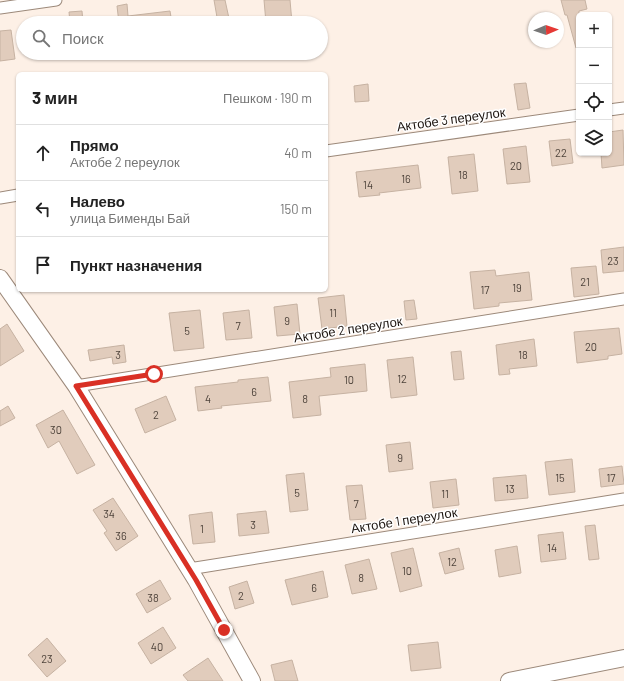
<!DOCTYPE html>
<html lang="ru">
<meta charset="utf-8">
<style>
:root{--surface:#fff;--page:#f6f6f6;--text:#222;--muted:#767676;--line:#e0e0e0}
body{margin:0;font-family:Barlow,sans-serif;background:var(--page);color:var(--text)}
.controls{position:absolute;right:12px;top:12px;display:grid;overflow:hidden;border-radius:6px;box-shadow:0 1px 3px #0004}
.controls button{width:36px;height:36px;display:grid;place-items:center;padding:0;border:0;border-bottom:1px solid var(--line);background:var(--surface);color:var(--text);font:20px sans-serif}
.compass{position:absolute;left:528px;top:12px;width:36px;height:36px;border-radius:50%;background:var(--surface);box-shadow:0 1px 3px #0004;rotate:88deg}
.stop{position:absolute;width:12px;height:12px;margin:-9px;border:3px solid #d93025;border-radius:50%;background:#fff}
.stop.end{background:#d93025;border-color:#fff;box-shadow:0 1px 4px #0008}
.list{margin:0;padding:0;list-style:none}
h2{display:flex;justify-content:space-between;align-items:center;height:52px;margin:0;padding:0 16px;font-size:17px}
h2 small{font-size:13px;font-weight:400;color:var(--muted)}
.list li{display:grid;grid-template-columns:26px 1fr auto;gap:12px;align-items:center;box-sizing:border-box;height:56px;padding:0 16px;border-top:1px solid var(--line)}
.list b{display:block;font-size:15px;white-space:nowrap}
.list p{margin:0;font-size:13px;white-space:nowrap;color:var(--muted)}
.list em{font-size:13px;font-style:normal;color:var(--muted)}
.icon{flex:none;width:22px;height:22px;fill:none;stroke:currentColor;stroke-width:2;stroke-linecap:round;stroke-linejoin:round}
.map{position:relative;flex:none;width:624px;height:681px;overflow:hidden}
.search{position:absolute;background:var(--surface);box-shadow:0 1px 3px #0004;left:16px;top:16px;width:312px;height:44px;display:flex;align-items:center;gap:10px;box-sizing:border-box;padding:0 14px;border-radius:22px;color:var(--muted);font-size:15px}
.panel{position:absolute;background:var(--surface);box-shadow:0 1px 3px #0004;left:16px;top:72px;width:312px;height:220px;border-radius:6px}
.map>svg:first-child{display:block}
.building{fill:#e1ccbc;stroke:#c6b2a2}
.lines{fill:none;stroke-linecap:round;stroke-linejoin:round}
.street-casing{stroke:#9c897a;stroke-width:13}
.secondary-casing{stroke:#9c897a;stroke-width:18}
.street{stroke:#fff;stroke-width:11}
.secondary{stroke:#fff;stroke-width:16}
.route{stroke:#d93025;stroke-width:5}
.labels{text-anchor:middle;dominant-baseline:central;stroke-width:3;stroke-linejoin:round;paint-order:stroke}
.number-label{font-size:11px;fill:#4e433b}
.street-label{font-size:13px;fill:#1d1510;stroke:#fff}
</style>
<div class="map">
<svg width="624" height="681" viewBox="0 0 624 681">
<rect width="100%" height="100%" fill="#fdf0e6"/>
<path class="building" d="M 214,0 L 225,0 L 230,23 L 218,23 Z
M 264,0 L 290,0 L 292,23 L 266,23 Z
M 561,0 L 585,0 L 587,9 L 579,11 L 579,47 L 576,48 L 567,15 L 565,15 Z
M 127,4 L 128,16 L 170,11 L 172,23 L 119,23 L 117,6 Z
M 82,11 L 83,23 L 70,23 L 69,12 Z
M 11,30 L 15,59 L 0,61 L 0,31 Z
M 526,83 L 530,108 L 518,110 L 514,84 Z
M 368,84 L 369,101 L 355,102 L 354,86 Z
M 623,130 L 624,165 L 602,168 L 601,153 L 609,153 L 609,132 Z
M 570,139 L 573,163 L 552,166 L 549,141 Z
M 526,146 L 530,182 L 507,184 L 503,149 Z
M 474,154 L 478,191 L 452,194 L 448,157 Z
M 418,165 L 421,188 L 379,193 L 380,195 L 359,197 L 356,172 Z
M 624,247 L 624,271 L 603,273 L 601,250 Z
M 596,266 L 599,294 L 574,297 L 571,268 Z
M 495,270 L 496,276 L 529,272 L 532,300 L 499,303 L 499,306 L 474,309 L 470,272 Z
M 344,295 L 347,326 L 322,329 L 318,298 Z
M 414,300 L 417,319 L 406,320 L 404,301 Z
M 297,304 L 300,334 L 277,336 L 274,307 Z
M 200,310 L 204,348 L 174,351 L 169,313 Z
M 249,310 L 252,338 L 226,340 L 223,313 Z
M 7,324 L 24,351 L 0,366 L 0,329 Z
M 619,328 L 622,354 L 608,356 L 608,359 L 577,363 L 574,332 Z
M 534,339 L 537,366 L 509,369 L 510,374 L 499,375 L 496,345 Z
M 124,345 L 126,362 L 113,364 L 112,357 L 90,361 L 88,350 Z
M 461,351 L 464,379 L 454,380 L 451,352 Z
M 413,357 L 417,395 L 391,398 L 387,360 Z
M 365,364 L 367,391 L 319,396 L 321,415 L 293,418 L 289,382 L 331,377 L 330,368 Z
M 268,377 L 271,401 L 221,406 L 222,408 L 198,411 L 195,387 L 238,382 L 238,380 Z
M 166,396 L 176,420 L 145,433 L 135,409 Z
M 8,406 L 15,418 L 0,426 L 0,411 Z
M 63,410 L 95,465 L 77,474 L 59,441 L 48,448 L 36,425 Z
M 410,442 L 413,469 L 389,472 L 386,445 Z
M 572,459 L 575,492 L 549,495 L 545,462 Z
M 622,466 L 624,484 L 601,487 L 599,469 Z
M 304,473 L 308,510 L 290,512 L 286,475 Z
M 526,475 L 528,498 L 495,501 L 493,478 Z
M 456,479 L 459,505 L 433,508 L 430,482 Z
M 362,485 L 366,519 L 350,520 L 346,486 Z
M 113,498 L 138,536 L 116,551 L 104,533 L 107,531 L 93,510 Z
M 266,511 L 269,533 L 239,536 L 237,514 Z
M 212,512 L 215,542 L 193,544 L 189,515 Z
M 595,525 L 599,559 L 589,560 L 585,526 Z
M 563,532 L 566,559 L 541,562 L 538,535 Z
M 517,546 L 521,573 L 499,577 L 495,550 Z
M 413,548 L 422,586 L 400,592 L 391,553 Z
M 459,548 L 464,569 L 445,574 L 439,553 Z
M 369,559 L 377,589 L 352,594 L 345,565 Z
M 323,571 L 328,597 L 292,605 L 285,580 Z
M 160,580 L 171,599 L 147,613 L 136,594 Z
M 247,581 L 254,603 L 235,609 L 229,587 Z
M 163,627 L 176,648 L 151,664 L 138,643 Z
M 47,638 L 66,661 L 47,677 L 28,655 Z
M 438,642 L 441,668 L 411,671 L 408,645 Z
M 208,658 L 223,681 L 188,681 L 183,675 Z
M 292,660 L 298,681 L 275,681 L 271,665 Z"/>
<g class="lines">
<defs>
<path id="street" d="M 0,8 L 56,0
M 609,110 L 624,108
M 326,151 L 579,115
M 0,198 L 18,195
M 76,386 L 624,299
M 189,569 L 624,499"/>
<path id="secondary" d="M 0,278 L 76,386 L 196,580 L 252,681
M 509,681 L 624,658"/>
</defs>
<use href="#street" class="street-casing"/>
<use href="#secondary" class="secondary-casing"/>
<use href="#street" class="street"/>
<use href="#secondary" class="secondary"/>
</g>
<g class="lines">
<path class="route" d="M 154,374 L 76,386 L 196,580 L 224,630"/>
</g>
<g class="labels">
<g class="number-label">
<text x="561" y="152">22</text>
<text x="516" y="165">20</text>
<text x="463" y="174">18</text>
<text x="406" y="178">16</text>
<text x="368" y="184">14</text>
<text x="613" y="260">23</text>
<text x="585" y="281">21</text>
<text x="517" y="287">19</text>
<text x="485" y="289">17</text>
<text x="333" y="312">11</text>
<text x="287" y="320">9</text>
<text x="238" y="325">7</text>
<text x="187" y="330">5</text>
<text x="591" y="346">20</text>
<text x="118" y="354">3</text>
<text x="523" y="354">18</text>
<text x="402" y="378">12</text>
<text x="349" y="379">10</text>
<text x="254" y="391">6</text>
<text x="208" y="398">4</text>
<text x="305" y="398">8</text>
<text x="156" y="414">2</text>
<text x="56" y="429">30</text>
<text x="400" y="457">9</text>
<text x="560" y="477">15</text>
<text x="611" y="477">17</text>
<text x="510" y="488">13</text>
<text x="297" y="492">5</text>
<text x="445" y="493">11</text>
<text x="356" y="503">7</text>
<text x="109" y="513">34</text>
<text x="253" y="524">3</text>
<text x="202" y="528">1</text>
<text x="121" y="535">36</text>
<text x="552" y="547">14</text>
<text x="452" y="561">12</text>
<text x="407" y="570">10</text>
<text x="361" y="577">8</text>
<text x="314" y="587">6</text>
<text x="241" y="595">2</text>
<text x="153" y="597">38</text>
<text x="157" y="646">40</text>
<text x="47" y="658">23</text>
</g>
<g class="street-label">
<text transform="translate(451 119) rotate(-8)">Актобе 3 переулок</text>
<text transform="translate(348 329) rotate(-9)">Актобе 2 переулок</text>
<text transform="translate(404 520) rotate(-9)">Актобе 1 переулок</text>
</g>
</g>
</svg>
<div class="controls">
<button>+</button>
<button>−</button>
<button><svg class="icon" aria-label="locate" viewBox="0 0 24 24"><circle cx="12" cy="12" r="6"/><path d="M12 2v4M12 18v4M2 12h4M18 12h4"/></svg></button>
<button><svg class="icon" aria-label="layers" viewBox="0 0 24 24"><path d="M12 4l9 5-9 5-9-5zM3 14l9 5 9-5"/></svg></button>
</div>
<svg class="compass" viewBox="-18 -18 36 36"><path d="M0-13l5 13h-10z" fill="#e53935"/><path d="M0 13l5-13h-10z" fill="#767676"/></svg>
<div class="stop" style="left:154px;top:374px"></div>
<div class="stop end" style="left:224px;top:630px"></div>
<div class="search"><svg class="icon" aria-label="search" viewBox="0 0 24 24"><circle cx="10" cy="10" r="6"/><path d="M15 15l6 6"/></svg>Поиск</div>
<section class="panel">
<h2>3 мин<small>Пешком · 190 m</small></h2>
<ul class="list">
<li><svg class="icon" aria-label="ahead" viewBox="0 0 24 24"><path d="M12 20V5M6 11l6-6 6 6"/></svg><div><b>Прямо</b><p>Актобе 2 переулок</p></div><em>40 m</em></li>
<li><svg class="icon" aria-label="left" viewBox="0 0 24 24"><path d="M17 20v-9H6M10 6l-5 5 5 5"/></svg><div><b>Налево</b><p>улица Бименды Бай</p></div><em>150 m</em></li>
<li><svg class="icon" aria-label="arrive" viewBox="0 0 24 24"><path d="M6 21V4h12l-3 4 3 4H6"/></svg><div><b>Пункт назначения</b></div></li>
</ul>
</section>
</div>
